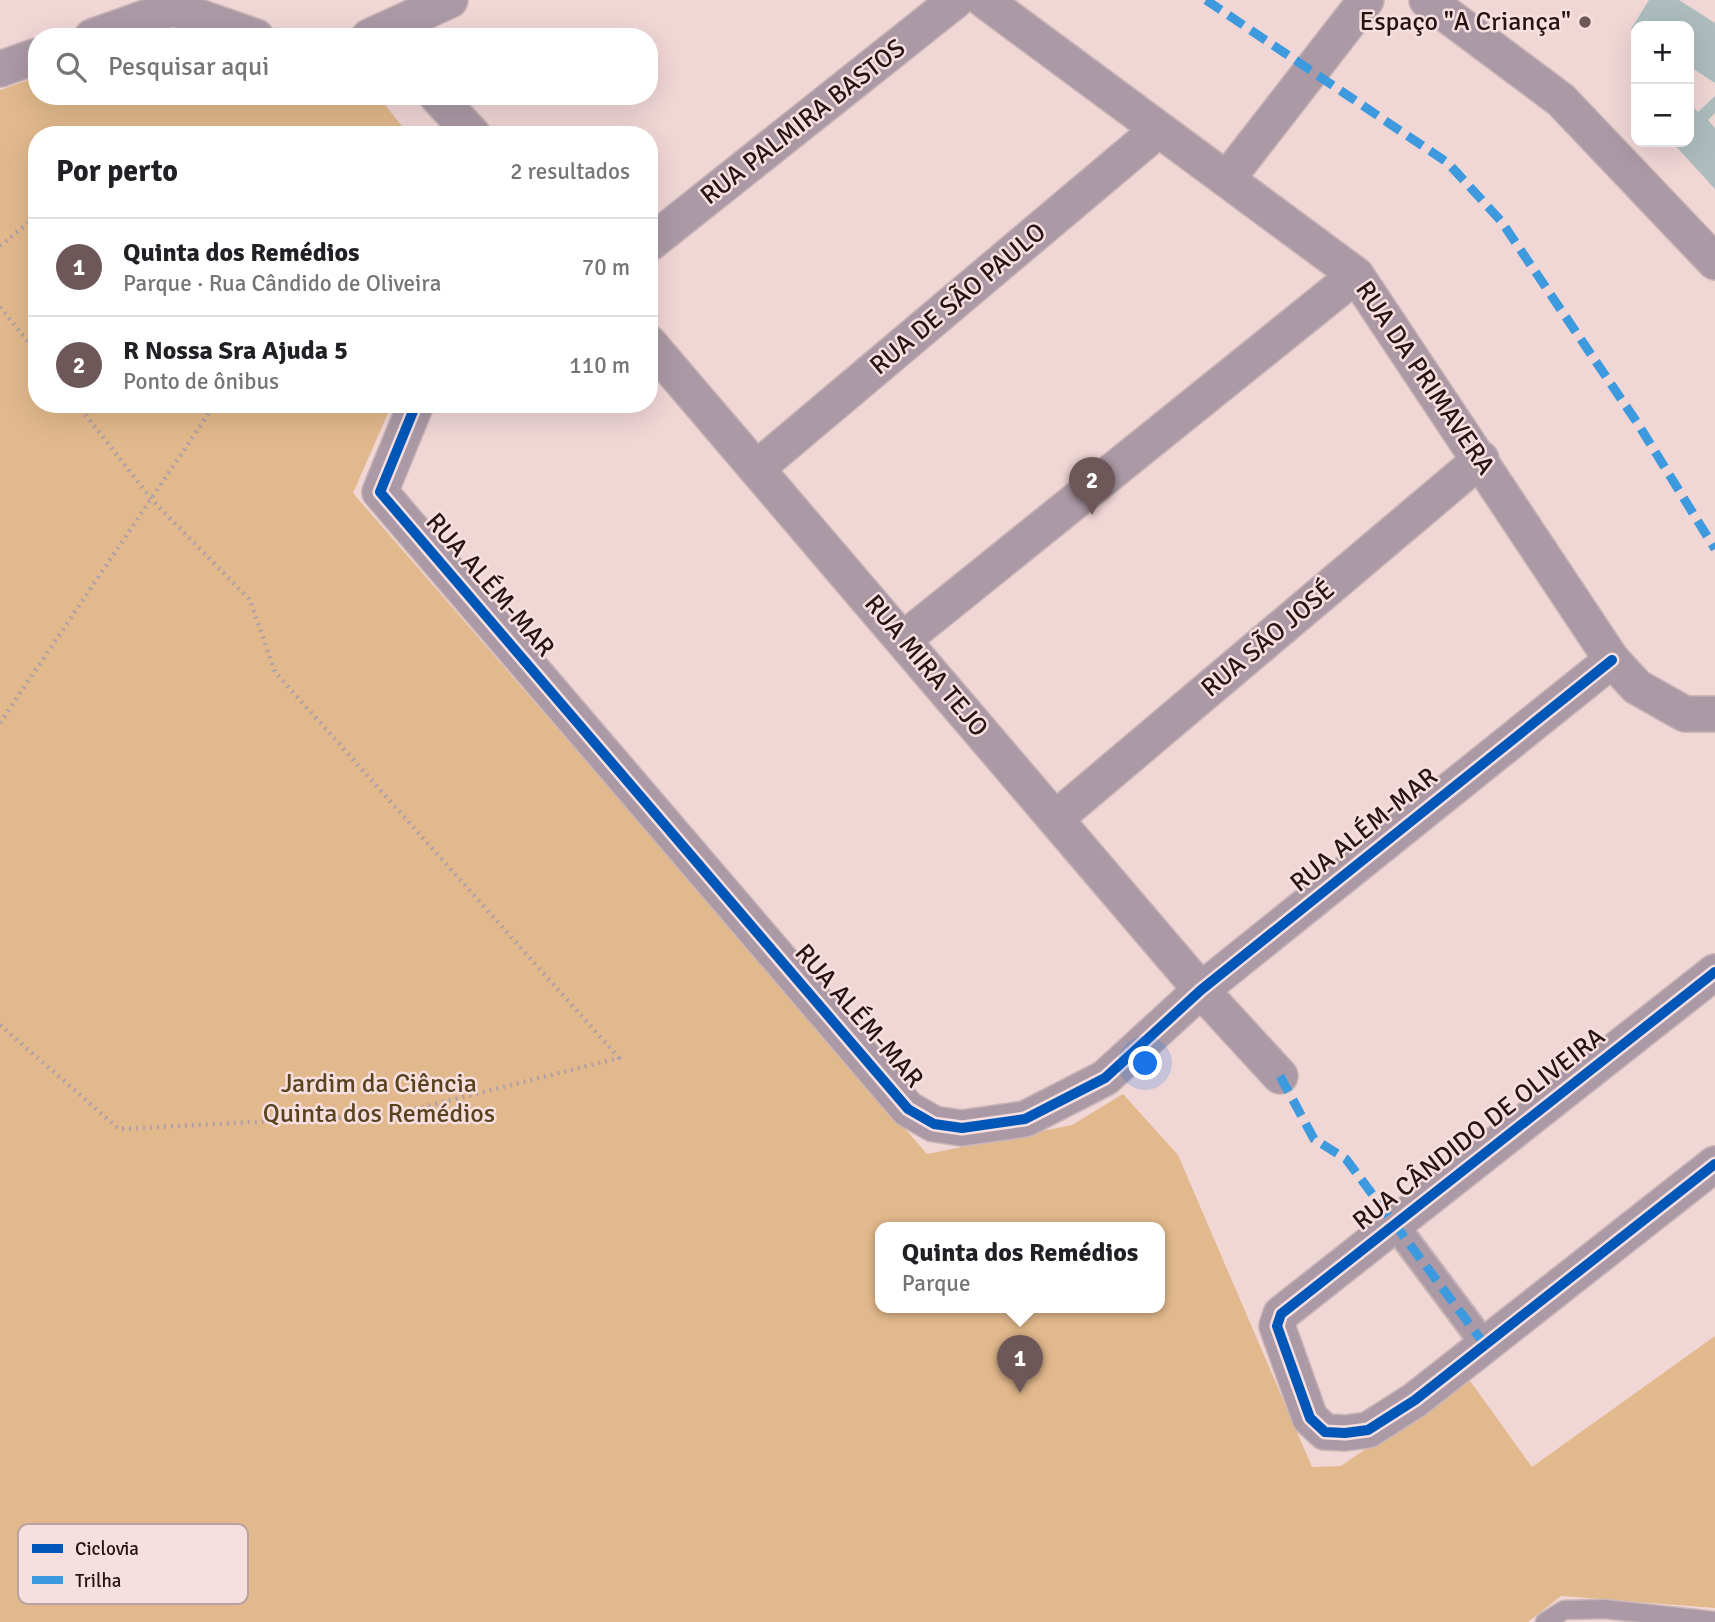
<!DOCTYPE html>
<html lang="pt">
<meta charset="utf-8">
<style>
:root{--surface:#fff;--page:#f2f2f2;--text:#202124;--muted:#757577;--line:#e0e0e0;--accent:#6e5758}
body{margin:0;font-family:Signika,sans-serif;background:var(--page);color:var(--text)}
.controls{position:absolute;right:21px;top:21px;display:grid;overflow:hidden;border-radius:14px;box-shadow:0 7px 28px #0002}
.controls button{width:63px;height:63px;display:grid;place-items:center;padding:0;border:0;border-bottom:2px solid var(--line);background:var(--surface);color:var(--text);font:35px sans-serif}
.you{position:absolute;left:1146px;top:1064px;width:24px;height:24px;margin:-18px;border:5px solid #fff;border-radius:50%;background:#1a73e8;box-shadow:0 0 0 10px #1a73e833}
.badge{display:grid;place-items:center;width:46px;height:46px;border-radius:50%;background:var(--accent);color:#fff;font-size:23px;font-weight:700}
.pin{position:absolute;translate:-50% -58px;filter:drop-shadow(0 2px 4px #0008)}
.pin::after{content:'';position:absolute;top:37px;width:24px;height:21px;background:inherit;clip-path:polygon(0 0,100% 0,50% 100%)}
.popup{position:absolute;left:875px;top:1222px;width:290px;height:91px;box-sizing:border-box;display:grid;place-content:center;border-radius:14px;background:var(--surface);filter:drop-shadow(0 2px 5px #0005);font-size:23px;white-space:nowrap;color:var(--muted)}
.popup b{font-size:26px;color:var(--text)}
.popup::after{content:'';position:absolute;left:50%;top:100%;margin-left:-14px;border:14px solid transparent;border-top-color:var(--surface)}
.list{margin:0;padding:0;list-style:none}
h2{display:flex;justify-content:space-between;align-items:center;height:91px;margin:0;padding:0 28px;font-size:30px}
h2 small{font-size:23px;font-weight:400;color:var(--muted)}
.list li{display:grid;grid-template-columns:46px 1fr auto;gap:21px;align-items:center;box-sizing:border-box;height:98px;padding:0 28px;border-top:2px solid var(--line)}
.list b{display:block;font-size:26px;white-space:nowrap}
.list p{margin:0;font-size:23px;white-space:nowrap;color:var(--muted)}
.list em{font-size:23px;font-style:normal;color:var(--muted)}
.icon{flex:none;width:38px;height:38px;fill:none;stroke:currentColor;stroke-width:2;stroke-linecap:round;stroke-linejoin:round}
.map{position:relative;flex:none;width:1715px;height:1622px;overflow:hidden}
.search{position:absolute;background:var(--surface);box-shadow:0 7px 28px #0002;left:28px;top:28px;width:630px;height:77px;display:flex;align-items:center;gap:18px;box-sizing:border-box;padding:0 24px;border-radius:28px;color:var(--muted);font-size:26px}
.panel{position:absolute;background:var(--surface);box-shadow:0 7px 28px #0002;left:28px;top:126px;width:630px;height:287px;border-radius:28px}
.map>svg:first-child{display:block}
.green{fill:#e2b98c;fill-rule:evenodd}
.building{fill:#adbdbe}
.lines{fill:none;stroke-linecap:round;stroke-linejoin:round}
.service-casing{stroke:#cab5b6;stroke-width:21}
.pedestrian-casing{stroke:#cab5b6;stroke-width:30}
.minor-casing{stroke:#cab5b6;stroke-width:38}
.path{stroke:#b1a0a7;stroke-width:4.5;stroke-dasharray:2 5;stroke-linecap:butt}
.service{stroke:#ab9aa6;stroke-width:18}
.pedestrian{stroke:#ab9aa6;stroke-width:26}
.minor{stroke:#ab9aa6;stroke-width:35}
.quiet{stroke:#3d9ade;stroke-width:9;stroke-dasharray:18 9;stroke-linecap:butt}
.cycleway-casing{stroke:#f8dfdf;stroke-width:15}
.cycleway{stroke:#0057b8;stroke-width:10}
.poi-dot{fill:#6e5758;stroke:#f8dfdf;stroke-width:2.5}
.labels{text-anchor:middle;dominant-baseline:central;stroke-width:5;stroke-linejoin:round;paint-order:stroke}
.poi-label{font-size:26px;fill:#281314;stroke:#f8dfdf;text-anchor:end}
.street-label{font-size:26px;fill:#281314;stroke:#f8dfdf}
.park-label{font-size:26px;fill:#59431f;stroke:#f8dfdf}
.key{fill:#f8dfdf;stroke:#baa2a2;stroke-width:2}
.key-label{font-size:19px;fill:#281314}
</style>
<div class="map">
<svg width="1715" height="1622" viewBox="0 0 1715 1622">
<rect width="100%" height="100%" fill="#f1d6d6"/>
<path class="green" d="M 37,77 L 37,96 L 378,96 L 409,135 L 37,135 L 37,404 L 392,404 L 353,493 L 927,1154 L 1072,1125 L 1123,1094 L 1178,1155 L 1312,1467 L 1341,1466 L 1468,1378 L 1532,1467 L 1715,1336 L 1715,1608 L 1561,1596 L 1528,1622 L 0,1622 L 0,90 ZM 880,1227 L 1160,1227 L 1160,1307 L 880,1307 Z"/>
<path class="building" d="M 1649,0 L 1679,0 L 1715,23 L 1715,83 L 1689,66 L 1689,26 L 1636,26 L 1636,32 L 1631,29 Z
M 1715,96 L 1715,113 L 1708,120 L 1715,128 L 1715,189 L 1672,142 L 1689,142 L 1689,102 L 1698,112 Z"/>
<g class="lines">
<defs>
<path id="service" d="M 1545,1622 L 1564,1610 L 1604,1609 L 1715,1621"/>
<path id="pedestrian" d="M 1395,1225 L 1485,1345"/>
<path id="minor" d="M 984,0 L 1356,275 L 1612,660 L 1637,687 L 1685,714 L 1715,714
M 1427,0 L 1561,100 L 1715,262
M 92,37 L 173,8 L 256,37
M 369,37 L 450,0
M 0,69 L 37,56
M 437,96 L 473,135
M 1227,179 L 1366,0
M 649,244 L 956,0
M 649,343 L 1201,990 L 1280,1076
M 416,404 L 380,492 L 908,1109 L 934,1124 L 962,1128 L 1025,1119 L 1105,1078 L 1201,990 L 1612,660
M 757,468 L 1158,130
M 904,639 L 1356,275
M 1055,819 L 1481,459
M 1715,972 L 1281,1314 L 1277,1326 L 1310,1418 L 1325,1432 L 1345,1433 L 1368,1430 L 1415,1400 L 1715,1164"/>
</defs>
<use href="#service" class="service-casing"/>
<use href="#pedestrian" class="pedestrian-casing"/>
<use href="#minor" class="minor-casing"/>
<path class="path" d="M 0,246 L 37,216
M 0,307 L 37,353
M 0,723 L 215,404
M 0,1025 L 119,1129 L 391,1115 L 619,1058 L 275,672 L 250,600 L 153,501 L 77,404"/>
<use href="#service" class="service"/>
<use href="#pedestrian" class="pedestrian"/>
<use href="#minor" class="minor"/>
<path class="quiet" d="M 1206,0 L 1448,163 L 1501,221 L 1638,424 L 1715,549
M 1280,1076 L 1314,1139 L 1346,1159 L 1485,1345"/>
<defs>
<path id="cycleway" d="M 416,404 L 380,492 L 908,1109 L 934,1124 L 962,1128 L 1025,1119 L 1105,1078 L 1201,990 L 1612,660
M 1715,972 L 1281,1314 L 1277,1326 L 1310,1418 L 1325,1432 L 1345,1433 L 1368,1430 L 1415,1400 L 1715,1164"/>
</defs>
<use href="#cycleway" class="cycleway-casing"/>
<use href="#cycleway" class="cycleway"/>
</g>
<circle class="poi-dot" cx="1585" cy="22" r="7"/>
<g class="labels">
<g class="poi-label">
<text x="1571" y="22">Espaço "A Criança"</text>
</g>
<g class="street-label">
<text transform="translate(803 122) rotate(-38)">RUA PALMIRA BASTOS</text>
<text transform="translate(958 299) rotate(-40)">RUA DE SÃO PAULO</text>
<text transform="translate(1425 378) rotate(56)">RUA DA PRIMAVERA</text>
<text transform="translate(490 585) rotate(49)">RUA ALÉM-MAR</text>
<text transform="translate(1268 639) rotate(-40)">RUA SÃO JOSÉ</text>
<text transform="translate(926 666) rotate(50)">RUA MIRA TEJO</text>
<text transform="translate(1364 830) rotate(-39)">RUA ALÉM-MAR</text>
<text transform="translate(859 1016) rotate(49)">RUA ALÉM-MAR</text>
<text transform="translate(1479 1129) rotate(-38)">RUA CÂNDIDO DE OLIVEIRA</text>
</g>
<g class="park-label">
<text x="379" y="1084">Jardim da Ciência<tspan x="379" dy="30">Quinta dos Remédios</tspan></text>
</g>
</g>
<rect x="18" y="1524" width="230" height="80" rx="10" class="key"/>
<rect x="32" y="1544" width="31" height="9" fill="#0057b8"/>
<rect x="32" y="1576" width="31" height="8" fill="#3d9ade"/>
<g class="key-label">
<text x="75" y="1555">Ciclovia</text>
<text x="75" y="1587">Trilha</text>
</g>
</svg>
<div class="controls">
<button>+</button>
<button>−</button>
</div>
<div class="you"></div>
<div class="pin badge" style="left:1020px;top:1393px">1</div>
<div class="popup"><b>Quinta dos Remédios</b>Parque</div>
<div class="pin badge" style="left:1092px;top:515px">2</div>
<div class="search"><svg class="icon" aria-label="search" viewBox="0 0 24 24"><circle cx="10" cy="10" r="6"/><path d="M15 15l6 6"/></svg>Pesquisar aqui</div>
<section class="panel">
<h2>Por perto<small>2 resultados</small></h2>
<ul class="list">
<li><span class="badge">1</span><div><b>Quinta dos Remédios</b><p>Parque · Rua Cândido de Oliveira</p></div><em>70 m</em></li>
<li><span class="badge">2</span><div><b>R Nossa Sra Ajuda 5</b><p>Ponto de ônibus</p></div><em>110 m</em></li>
</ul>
</section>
</div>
